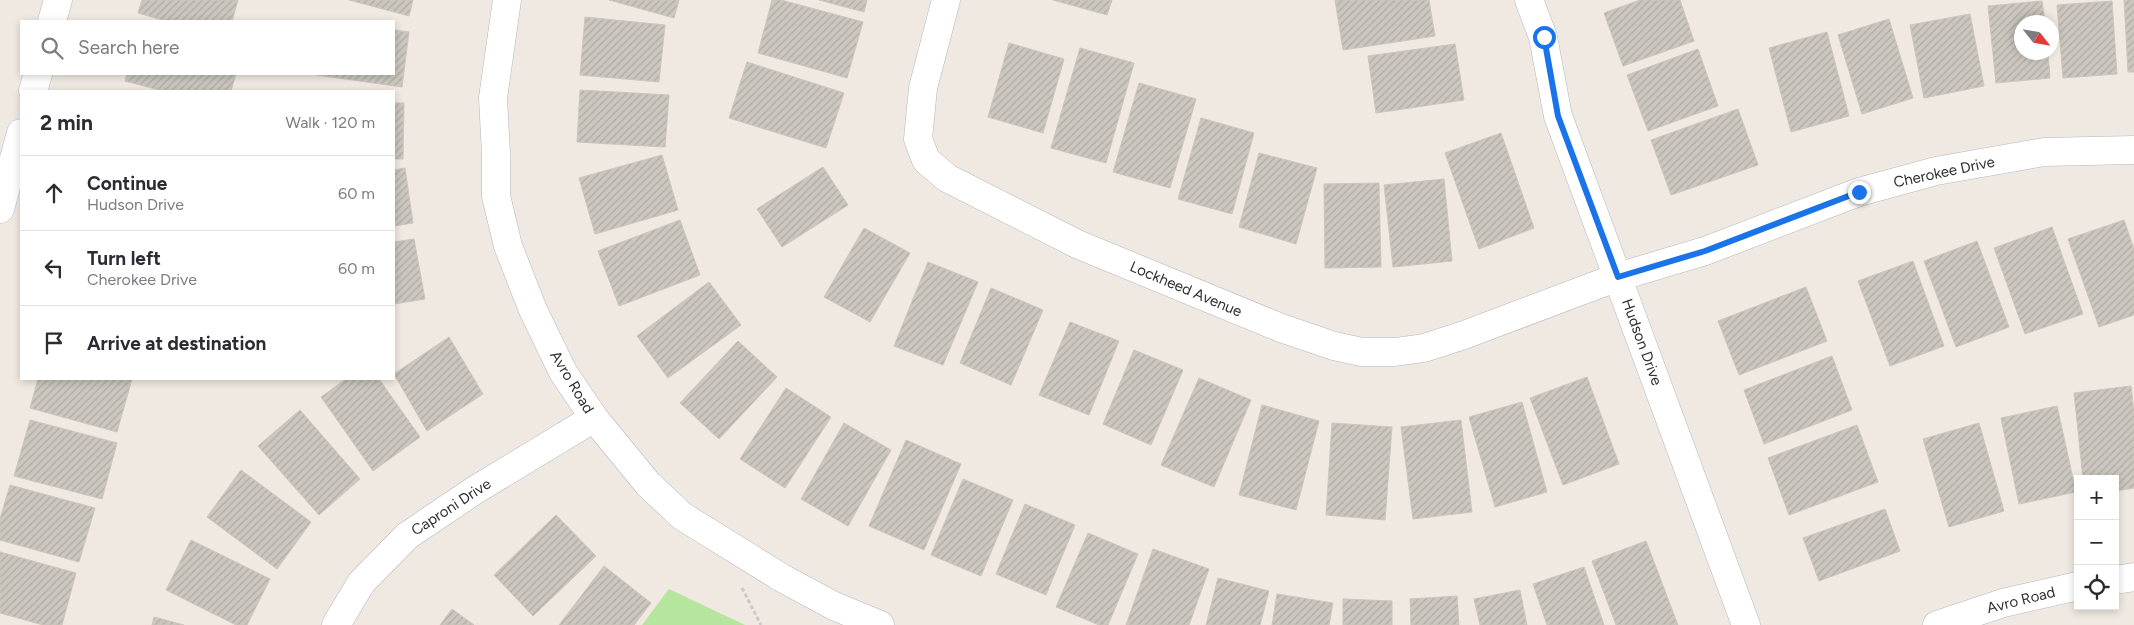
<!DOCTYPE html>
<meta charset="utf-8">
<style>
:root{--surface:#fff;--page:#f2f2f3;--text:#2b2b33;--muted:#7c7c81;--line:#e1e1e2}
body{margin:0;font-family:Figtree,sans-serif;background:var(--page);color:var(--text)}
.controls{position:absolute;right:15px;bottom:15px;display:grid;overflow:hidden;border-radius:0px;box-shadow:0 2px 8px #0003}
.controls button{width:45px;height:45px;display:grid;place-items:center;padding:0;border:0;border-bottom:1px solid var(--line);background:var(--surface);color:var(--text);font:25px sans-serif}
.compass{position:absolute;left:2014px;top:15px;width:45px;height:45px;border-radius:50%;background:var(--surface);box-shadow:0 2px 8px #0003;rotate:121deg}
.stop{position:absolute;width:15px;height:15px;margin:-11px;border:4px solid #1a73e8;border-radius:50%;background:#fff}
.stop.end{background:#1a73e8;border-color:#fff;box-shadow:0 1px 5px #0008}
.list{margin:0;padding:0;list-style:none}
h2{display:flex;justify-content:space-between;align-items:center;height:65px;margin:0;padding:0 20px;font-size:21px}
h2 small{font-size:16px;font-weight:400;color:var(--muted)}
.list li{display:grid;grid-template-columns:32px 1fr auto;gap:15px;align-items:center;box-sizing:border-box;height:75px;padding:0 20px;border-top:1px solid var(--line)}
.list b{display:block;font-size:19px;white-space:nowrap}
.list p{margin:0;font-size:16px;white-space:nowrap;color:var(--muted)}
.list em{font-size:16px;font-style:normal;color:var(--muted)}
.icon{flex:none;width:28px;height:28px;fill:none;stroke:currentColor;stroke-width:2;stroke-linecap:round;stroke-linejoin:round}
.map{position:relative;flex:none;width:2134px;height:625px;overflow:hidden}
.search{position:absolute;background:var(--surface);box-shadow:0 2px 8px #0003;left:20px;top:20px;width:375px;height:55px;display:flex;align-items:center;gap:12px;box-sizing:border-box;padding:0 18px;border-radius:0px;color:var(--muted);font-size:19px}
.panel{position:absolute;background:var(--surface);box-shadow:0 2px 8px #0003;left:20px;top:90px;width:375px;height:290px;border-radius:0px}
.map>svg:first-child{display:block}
.park{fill:#b6e59e}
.building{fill:url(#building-hatch);stroke:#cbc5ba}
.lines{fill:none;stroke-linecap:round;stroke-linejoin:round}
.minor-casing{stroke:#b4b7c1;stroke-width:29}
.tertiary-casing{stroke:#b4b7c1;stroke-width:29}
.path{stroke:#c9c9c9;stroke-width:3;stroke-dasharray:4 2.5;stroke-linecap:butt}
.minor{stroke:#fff;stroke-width:28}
.tertiary{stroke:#fff;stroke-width:28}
.route{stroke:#1a73e8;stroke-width:6}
.labels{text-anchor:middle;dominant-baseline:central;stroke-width:4;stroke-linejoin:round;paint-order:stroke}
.street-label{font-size:15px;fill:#2e2e2e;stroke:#fff}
</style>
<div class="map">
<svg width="2134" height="625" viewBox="0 0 2134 625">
<defs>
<pattern id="building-hatch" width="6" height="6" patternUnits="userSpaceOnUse" patternTransform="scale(1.25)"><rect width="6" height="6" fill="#cbc7bf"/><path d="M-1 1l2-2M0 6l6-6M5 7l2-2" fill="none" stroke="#afaba4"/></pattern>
</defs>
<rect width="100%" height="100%" fill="#efe9e1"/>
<path class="park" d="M 669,589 L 745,625 L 642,625 Z"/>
<path class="building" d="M 142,0 L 238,0 L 232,21 L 166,21 L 138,13 Z
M 349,0 L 413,0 L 409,16 Z
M 609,0 L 679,0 L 674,18 Z
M 772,0 L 781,0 L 863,22 L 847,78 L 758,53 Z
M 819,0 L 867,0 L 864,12 Z
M 1053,0 L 1112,0 L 1107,15 Z
M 1335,0 L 1429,0 L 1435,36 L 1343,50 Z
M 1640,0 L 1680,0 L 1694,41 L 1623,66 L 1604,13 Z
M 2124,0 L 2134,0 L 2134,72 L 2128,72 Z
M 2042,1 L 2045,22 L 2022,22 L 2022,52 L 2048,52 L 2050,78 L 1996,83 L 1988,6 Z
M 2112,1 L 2117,74 L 2063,78 L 2057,5 Z
M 1970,14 L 1984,86 L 1924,98 L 1910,25 Z
M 585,17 L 665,25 L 659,82 L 580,75 Z
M 1889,19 L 1913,98 L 1862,114 L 1838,35 Z
M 394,30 L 409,32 L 402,87 L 317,75 L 317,74 L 394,74 Z
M 1827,32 L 1849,116 L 1791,132 L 1769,48 Z
M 1009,43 L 1064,59 L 1043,133 L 988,117 Z
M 1455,44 L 1464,100 L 1376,113 L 1368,56 Z
M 1080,48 L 1134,63 L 1106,163 L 1051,148 Z
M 1698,49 L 1718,106 L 1648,131 L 1627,75 Z
M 747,62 L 844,93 L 826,148 L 729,118 Z
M 127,74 L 236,74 L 231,91 L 163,91 L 125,81 Z
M 1139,83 L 1196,99 L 1170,188 L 1113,172 Z
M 580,90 L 669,95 L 665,147 L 577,142 Z
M 394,103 L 404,103 L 403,159 L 394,159 Z
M 1738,109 L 1758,165 L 1671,195 L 1651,140 Z
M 1201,118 L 1254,133 L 1232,214 L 1178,199 Z
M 1501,133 L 1534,228 L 1479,249 L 1445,153 Z
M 1259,153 L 1317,168 L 1296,244 L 1239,227 Z
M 662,155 L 678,210 L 595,234 L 579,178 Z
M 823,167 L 848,205 L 782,247 L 757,209 Z
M 405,168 L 413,223 L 394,226 L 394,170 Z
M 1444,179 L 1452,261 L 1393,267 L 1384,185 Z
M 1379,183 L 1381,267 L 1325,268 L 1324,184 Z
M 680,220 L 700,275 L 619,306 L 598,251 Z
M 2124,220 L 2134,249 L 2134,315 L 2099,327 L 2068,239 Z
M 2052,227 L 2083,314 L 2025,334 L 1994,248 Z
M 864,228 L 910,253 L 870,322 L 824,297 Z
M 414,239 L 425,299 L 394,304 L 394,242 Z
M 1977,241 L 2009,327 L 1956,347 L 1924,261 Z
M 1913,261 L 1944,346 L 1890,366 L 1858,281 Z
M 928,262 L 978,282 L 943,365 L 894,346 Z
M 709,282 L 741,325 L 668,378 L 637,336 Z
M 1806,287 L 1827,341 L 1739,375 L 1718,321 Z
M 991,288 L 1043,310 L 1011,385 L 960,363 Z
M 1070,322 L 1119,341 L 1089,415 L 1039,395 Z
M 449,337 L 483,394 L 427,431 L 394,374 Z
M 738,341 L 777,377 L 719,439 L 680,403 Z
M 1134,350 L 1183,370 L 1151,445 L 1103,424 Z
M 1832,356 L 1852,410 L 1764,444 L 1744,390 Z
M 1587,377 L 1619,464 L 1563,485 L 1530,398 Z
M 1199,378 L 1251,400 L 1214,487 L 1161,465 Z
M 38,379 L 132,379 L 117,432 L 30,408 Z
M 346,379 L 379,379 L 420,437 L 373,471 L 321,397 Z
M 2131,386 L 2134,413 L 2134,488 L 2115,491 L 2115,479 L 2083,479 L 2074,393 Z
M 786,388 L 831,417 L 785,488 L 740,459 Z
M 1522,402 L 1547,492 L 1495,507 L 1469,417 Z
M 1262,405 L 1319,421 L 1296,510 L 1239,495 Z
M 2057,406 L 2076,492 L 2019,504 L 2001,418 Z
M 300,410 L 360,479 L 319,515 L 258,446 Z
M 30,420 L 117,443 L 102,499 L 14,476 Z
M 1461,420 L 1472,512 L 1413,519 L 1401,427 Z
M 844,423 L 891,450 L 848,526 L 801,499 Z
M 1332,423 L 1392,427 L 1385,520 L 1326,515 Z
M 1979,423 L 2004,511 L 1949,527 L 1923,439 Z
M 1857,425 L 1878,482 L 1789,515 L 1768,458 Z
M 906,440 L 961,464 L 924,550 L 869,526 Z
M 241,470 L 311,522 L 277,569 L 207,517 Z
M 963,479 L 1013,500 L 981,576 L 931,555 Z
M 10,485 L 95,508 L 79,562 L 0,540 L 0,519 Z
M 1025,504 L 1075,525 L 1046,595 L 996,574 Z
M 1885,509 L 1900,551 L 1819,581 L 1803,538 Z
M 556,515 L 596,556 L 533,616 L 494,575 Z
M 1088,533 L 1138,554 L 1108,625 L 1099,625 L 1056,607 Z
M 191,540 L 270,579 L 247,625 L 236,625 L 166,590 Z
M 1646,541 L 1678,625 L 1616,625 L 1592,561 Z
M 1153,549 L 1209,569 L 1189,625 L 1126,625 Z
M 0,552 L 76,573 L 62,625 L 43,625 L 0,613 Z
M 604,566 L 651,603 L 634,625 L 559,625 Z
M 1584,567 L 1604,625 L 1547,625 L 1533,584 Z
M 1218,578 L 1269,591 L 1260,625 L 1206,625 Z
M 1520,590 L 1527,625 L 1480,625 L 1474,599 Z
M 1277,594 L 1333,603 L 1329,625 L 1272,625 Z
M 1457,596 L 1459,625 L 1411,625 L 1410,599 Z
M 1343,599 L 1392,601 L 1392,625 L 1343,625 Z
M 452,609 L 474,625 L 440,625 Z
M 154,617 L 184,625 L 152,625 Z"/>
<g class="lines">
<defs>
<path id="minor" d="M 946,0 L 923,88 L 918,139 L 926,160 L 947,178 L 1077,244 L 1281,328 L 1334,346 L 1362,352 L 1395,352 L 1424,348 L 1464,335 L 1618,277 L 1705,251 L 1859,192 L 1936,171 L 2044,152 L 2134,150
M 1529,0 L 1543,37 L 1558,116 L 1746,625
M 52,21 L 58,0
M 33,91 L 38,74
M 0,209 L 21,133
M 336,625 L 361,583 L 407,536 L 472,492 L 594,418"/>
<path id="tertiary" d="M 507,0 L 493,98 L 496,154 L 496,196 L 508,246 L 533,310 L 563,372 L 594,418 L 648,484 L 682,516 L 782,578 L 834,606 L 880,625
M 2115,580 L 2134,577
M 1937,625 L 2003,603 L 2078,586"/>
</defs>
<use href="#minor" class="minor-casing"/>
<use href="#tertiary" class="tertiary-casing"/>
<path class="path" d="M 742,588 L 761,625"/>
<use href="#minor" class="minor"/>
<use href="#tertiary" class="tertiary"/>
</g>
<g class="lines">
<path class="route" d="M 1544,37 L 1558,116 L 1618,277 L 1705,251 L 1859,192"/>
</g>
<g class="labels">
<g class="street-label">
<text transform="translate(1944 172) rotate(-12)">Cherokee Drive</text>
<text transform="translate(1186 289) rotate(23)">Lockheed Avenue</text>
<text transform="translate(1642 342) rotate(70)">Hudson Drive</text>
<text transform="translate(572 382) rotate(59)">Avro Road</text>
<text transform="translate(451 507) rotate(-33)">Caproni Drive</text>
<text transform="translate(2021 600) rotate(-14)">Avro Road</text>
</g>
</g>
</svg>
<div class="controls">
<button>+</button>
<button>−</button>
<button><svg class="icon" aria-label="locate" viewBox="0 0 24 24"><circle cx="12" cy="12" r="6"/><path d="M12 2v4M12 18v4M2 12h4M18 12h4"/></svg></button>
</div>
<svg class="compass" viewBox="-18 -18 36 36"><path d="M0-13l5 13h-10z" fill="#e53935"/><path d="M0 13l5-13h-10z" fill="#7c7c81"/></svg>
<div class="stop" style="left:1544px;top:37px"></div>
<div class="stop end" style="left:1859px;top:192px"></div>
<div class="search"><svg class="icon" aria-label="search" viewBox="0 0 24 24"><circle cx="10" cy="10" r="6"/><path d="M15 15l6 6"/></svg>Search here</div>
<section class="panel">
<h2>2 min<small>Walk · 120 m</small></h2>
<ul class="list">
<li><svg class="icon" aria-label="ahead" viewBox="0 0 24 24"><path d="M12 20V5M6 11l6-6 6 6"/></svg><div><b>Continue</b><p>Hudson Drive</p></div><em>60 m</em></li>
<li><svg class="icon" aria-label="left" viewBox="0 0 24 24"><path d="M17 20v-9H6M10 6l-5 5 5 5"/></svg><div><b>Turn left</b><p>Cherokee Drive</p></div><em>60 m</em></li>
<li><svg class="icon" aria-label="arrive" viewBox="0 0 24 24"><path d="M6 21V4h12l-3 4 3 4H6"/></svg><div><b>Arrive at destination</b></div></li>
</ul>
</section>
</div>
